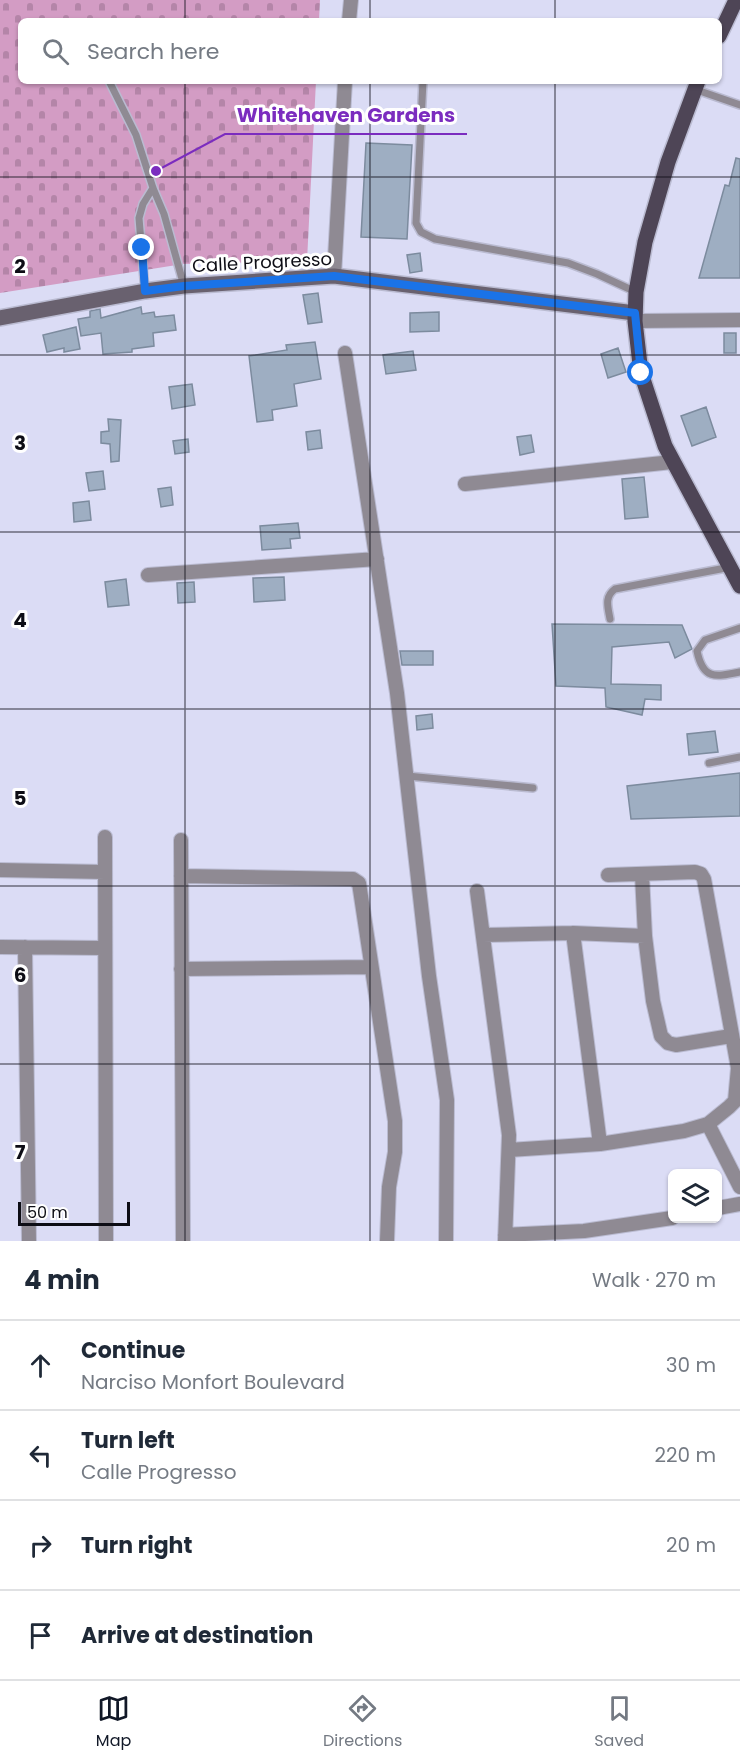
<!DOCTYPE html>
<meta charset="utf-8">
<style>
:root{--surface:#fff;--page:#f6f6f7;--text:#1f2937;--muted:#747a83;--line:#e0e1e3;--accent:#111827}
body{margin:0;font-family:Poppins,sans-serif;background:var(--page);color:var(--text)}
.controls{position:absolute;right:18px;bottom:18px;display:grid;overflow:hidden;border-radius:9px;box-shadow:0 2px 4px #0004}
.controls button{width:54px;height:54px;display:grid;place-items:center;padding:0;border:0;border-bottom:2px solid var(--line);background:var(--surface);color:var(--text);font:30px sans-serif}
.scale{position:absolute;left:18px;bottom:15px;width:112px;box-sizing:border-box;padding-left:6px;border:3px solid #0d0d15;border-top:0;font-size:16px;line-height:21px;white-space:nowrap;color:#0d0d15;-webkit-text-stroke:4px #fff;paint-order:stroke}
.stop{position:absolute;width:18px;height:18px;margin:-14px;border:4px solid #1a73e8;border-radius:50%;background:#fff}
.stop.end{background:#1a73e8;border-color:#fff;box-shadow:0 2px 6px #0008}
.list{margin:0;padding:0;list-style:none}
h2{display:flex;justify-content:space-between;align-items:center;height:78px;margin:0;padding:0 24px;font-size:26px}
h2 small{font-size:20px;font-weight:400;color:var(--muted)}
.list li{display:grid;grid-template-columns:39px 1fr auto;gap:18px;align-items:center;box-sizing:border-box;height:90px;padding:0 24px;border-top:2px solid var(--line)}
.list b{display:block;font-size:22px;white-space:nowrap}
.list p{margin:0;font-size:20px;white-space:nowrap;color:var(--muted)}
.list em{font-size:20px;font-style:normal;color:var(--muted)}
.icon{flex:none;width:33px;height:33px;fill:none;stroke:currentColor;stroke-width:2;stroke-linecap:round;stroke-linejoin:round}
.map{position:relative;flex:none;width:740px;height:1241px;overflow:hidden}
.search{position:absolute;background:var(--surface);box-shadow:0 2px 4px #0004;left:18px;right:18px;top:18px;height:66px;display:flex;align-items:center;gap:15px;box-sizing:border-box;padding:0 21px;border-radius:9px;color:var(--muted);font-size:22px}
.sheet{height:438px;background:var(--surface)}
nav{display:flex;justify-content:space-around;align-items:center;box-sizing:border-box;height:84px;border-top:2px solid var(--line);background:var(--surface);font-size:16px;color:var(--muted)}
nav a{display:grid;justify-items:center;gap:3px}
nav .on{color:var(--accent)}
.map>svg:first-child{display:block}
.cemetery{fill:url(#cemetery-stones)}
.building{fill:#9eaec2;stroke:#7c8b9e;stroke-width:1.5}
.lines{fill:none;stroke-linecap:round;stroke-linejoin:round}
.lane-casing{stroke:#babbd1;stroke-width:10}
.street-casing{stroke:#babbd1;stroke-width:16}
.secondary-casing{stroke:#babbd1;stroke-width:18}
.primary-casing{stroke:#babbd1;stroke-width:18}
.lane{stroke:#8f8a93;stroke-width:7}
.street{stroke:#8f8a93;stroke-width:14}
.secondary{stroke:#69616f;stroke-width:15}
.primary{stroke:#4e4556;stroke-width:15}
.route{stroke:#1a73e8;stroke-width:8}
.grid{fill:none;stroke:#0d0d15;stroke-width:1.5;stroke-opacity:0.55}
.labels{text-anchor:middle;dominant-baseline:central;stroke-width:6;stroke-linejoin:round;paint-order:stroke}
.street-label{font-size:18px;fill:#0d0d15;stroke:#fff}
.grid-label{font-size:20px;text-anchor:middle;font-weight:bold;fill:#0d0d15;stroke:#fff;stroke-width:6;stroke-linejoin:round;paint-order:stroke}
.leader{fill:none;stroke:#7b2cbf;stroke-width:2}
.callout-dot{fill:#7b2cbf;stroke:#fff;stroke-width:2}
.callout-label{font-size:20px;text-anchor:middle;font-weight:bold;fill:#7b2cbf;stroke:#fff;stroke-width:6;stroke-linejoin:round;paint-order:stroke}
</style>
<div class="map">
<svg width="740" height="1241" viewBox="0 0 740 1241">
<defs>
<pattern id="cemetery-stones" width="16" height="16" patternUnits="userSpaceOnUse" patternTransform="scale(1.5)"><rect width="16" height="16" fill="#d39cc4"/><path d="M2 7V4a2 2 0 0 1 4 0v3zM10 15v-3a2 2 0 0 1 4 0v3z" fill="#b485a8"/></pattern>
</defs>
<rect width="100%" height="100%" fill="#dbdcf5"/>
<path class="cemetery" d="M 0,0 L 320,0 L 319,21 L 21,21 L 21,81 L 316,81 L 307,261 L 183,264 L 0,293 Z"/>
<path class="building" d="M 366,143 L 412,145 L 407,239 L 361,237 Z
M 736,158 L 740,159 L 740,278 L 699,278 L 725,185 L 729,186 Z
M 420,253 L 422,271 L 410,273 L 407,255 Z
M 318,293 L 322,322 L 308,324 L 303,295 Z
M 141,307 L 142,314 L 154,312 L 155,317 L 174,315 L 176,330 L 153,333 L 154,346 L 132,349 L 132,352 L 103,354 L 101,333 L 81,336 L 78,319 L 90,317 L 90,311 L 100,309 L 101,318 Z
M 439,312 L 439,331 L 410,332 L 410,313 Z
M 76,327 L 80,349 L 64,352 L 64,348 L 47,352 L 43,335 Z
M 724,333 L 736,333 L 736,353 L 724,353 Z
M 315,342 L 321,379 L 294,384 L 297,406 L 272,410 L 273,420 L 257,422 L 249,356 L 287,350 L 286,345 Z
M 618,348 L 626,372 L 608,378 L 601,354 Z
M 413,351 L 416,370 L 386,374 L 383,355 Z
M 192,384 L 195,405 L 172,409 L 169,387 Z
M 706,407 L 716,437 L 692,446 L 681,416 Z
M 108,419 L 121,420 L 119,461 L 111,462 L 110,444 L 101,443 L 101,432 L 109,431 Z
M 320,430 L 322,448 L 308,450 L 306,432 Z
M 531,435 L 534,452 L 520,455 L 517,437 Z
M 188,439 L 189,452 L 175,454 L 173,441 Z
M 103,471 L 105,489 L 89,491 L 86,473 Z
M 644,477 L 648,517 L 625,519 L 622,479 Z
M 171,487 L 173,505 L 161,507 L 158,489 Z
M 89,501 L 91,520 L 74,522 L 73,503 Z
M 298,523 L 300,538 L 290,539 L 291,548 L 262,550 L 260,526 Z
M 284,577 L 285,600 L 254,602 L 253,578 Z
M 126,579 L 129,605 L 108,607 L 105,582 Z
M 194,582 L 195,602 L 178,603 L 177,583 Z
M 552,624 L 682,625 L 692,649 L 675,658 L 669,642 L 612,647 L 611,684 L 661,685 L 661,700 L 645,699 L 642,715 L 606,707 L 605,688 L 556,686 Z
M 400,651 L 433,651 L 433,665 L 402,665 Z
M 432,714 L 433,728 L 417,730 L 416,716 Z
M 715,731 L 718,752 L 689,755 L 687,734 Z
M 740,773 L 740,816 L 631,819 L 627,786 Z"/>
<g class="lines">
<defs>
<path id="lane" d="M 109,81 L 136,135 L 153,188 L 164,214 L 184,286
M 423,81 L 416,223 L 421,232 L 435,239 L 568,263 L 597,274 L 636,292
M 694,89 L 740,105
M 145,291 L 139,218 L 143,204 L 153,188
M 610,619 C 608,607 604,597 615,589 L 731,567
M 740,628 L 705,640 L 697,651 C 703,680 715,677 740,672
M 709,763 L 740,757
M 407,776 L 533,788"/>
<path id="street" d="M 349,21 L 351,0
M 334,276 L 345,81
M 635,321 L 740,320
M 345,353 L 397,693 L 429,976 L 447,1100 L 446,1241
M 465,484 L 672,462
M 148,575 L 377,559
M 105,837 L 106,1241
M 181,840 L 183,1241
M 0,870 L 105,872
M 642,875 L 645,936 L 653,1001 L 661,1036 L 668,1043 L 676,1045 L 731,1036
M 181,876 L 353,879 L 359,883 L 395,1121 L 395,1152 L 389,1187 L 387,1241
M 477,891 L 509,1135 L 505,1241
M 573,933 L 600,1144
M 483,935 L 573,933 L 645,936
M 0,947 L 104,948
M 25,947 L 29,1241
M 181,969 L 370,967
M 708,1124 L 740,1187
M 509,1150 L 600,1144 L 684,1131 L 708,1124 L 729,1107 L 735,1101 L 738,1068 L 704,879 L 701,874 L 695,872 L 608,875
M 718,1208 L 740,1204
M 505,1235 L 584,1231 L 672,1218"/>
<path id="secondary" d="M 0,318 L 145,291 L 184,286 L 334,276 L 635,313"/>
<path id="primary" d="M 719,36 L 736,0
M 698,81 L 668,162 L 645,242 L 636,292 L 635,321 L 641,373 L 665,446 L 740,586"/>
</defs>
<use href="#lane" class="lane-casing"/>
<use href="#street" class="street-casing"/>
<use href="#secondary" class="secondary-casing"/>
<use href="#primary" class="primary-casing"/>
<use href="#lane" class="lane"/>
<use href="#street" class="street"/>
<use href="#secondary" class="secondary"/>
<use href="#primary" class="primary"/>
</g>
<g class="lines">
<path class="route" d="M 142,248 L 145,291 L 184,286 L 334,276 L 635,313 L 641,373"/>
</g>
<path class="grid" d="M 185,0 L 185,21M 370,0 L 370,21M 555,0 L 555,21M 185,81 L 185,1241M 370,81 L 370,1241M 555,81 L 555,1241M 0,177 L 740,177M 0,355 L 740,355M 0,532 L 740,532M 0,709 L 740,709M 0,886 L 740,886M 0,1064 L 740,1064"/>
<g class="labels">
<g class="street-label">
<text transform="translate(262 262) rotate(-3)">Calle Progresso</text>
</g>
</g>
<g class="grid-label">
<text x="20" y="273">2</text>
<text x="20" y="450">3</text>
<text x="20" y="627">4</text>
<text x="20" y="805">5</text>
<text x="20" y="982">6</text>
<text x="20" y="1159">7</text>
</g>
<path class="leader" d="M156 171L225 134H467"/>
<circle class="callout-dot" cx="156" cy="171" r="6"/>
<g class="callout-label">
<text x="346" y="122">Whitehaven Gardens</text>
</g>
</svg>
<div class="controls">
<button><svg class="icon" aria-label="layers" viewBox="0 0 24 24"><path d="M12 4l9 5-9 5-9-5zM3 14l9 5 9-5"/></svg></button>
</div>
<div class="scale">50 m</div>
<div class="stop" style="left:641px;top:373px"></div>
<div class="stop end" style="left:142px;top:248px"></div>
<div class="search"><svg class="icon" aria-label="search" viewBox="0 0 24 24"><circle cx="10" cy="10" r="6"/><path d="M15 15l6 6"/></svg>Search here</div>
</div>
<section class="sheet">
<h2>4 min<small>Walk · 270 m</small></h2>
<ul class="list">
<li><svg class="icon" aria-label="ahead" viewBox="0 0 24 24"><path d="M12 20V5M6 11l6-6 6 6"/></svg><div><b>Continue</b><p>Narciso Monfort Boulevard</p></div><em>30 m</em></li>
<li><svg class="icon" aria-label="left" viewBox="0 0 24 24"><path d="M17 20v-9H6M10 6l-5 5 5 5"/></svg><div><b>Turn left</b><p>Calle Progresso</p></div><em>220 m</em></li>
<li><svg class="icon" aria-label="right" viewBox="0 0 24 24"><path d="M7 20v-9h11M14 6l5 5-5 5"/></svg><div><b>Turn right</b></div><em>20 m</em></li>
<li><svg class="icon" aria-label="arrive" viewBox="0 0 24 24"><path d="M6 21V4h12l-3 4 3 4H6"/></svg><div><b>Arrive at destination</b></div></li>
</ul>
</section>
<nav>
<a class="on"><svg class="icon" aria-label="map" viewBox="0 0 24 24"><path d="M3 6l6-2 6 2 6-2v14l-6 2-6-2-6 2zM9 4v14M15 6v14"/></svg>Map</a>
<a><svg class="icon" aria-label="directions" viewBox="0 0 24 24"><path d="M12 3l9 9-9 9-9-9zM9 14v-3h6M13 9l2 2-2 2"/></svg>Directions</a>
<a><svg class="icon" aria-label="saved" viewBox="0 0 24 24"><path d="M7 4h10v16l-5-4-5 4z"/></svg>Saved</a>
</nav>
